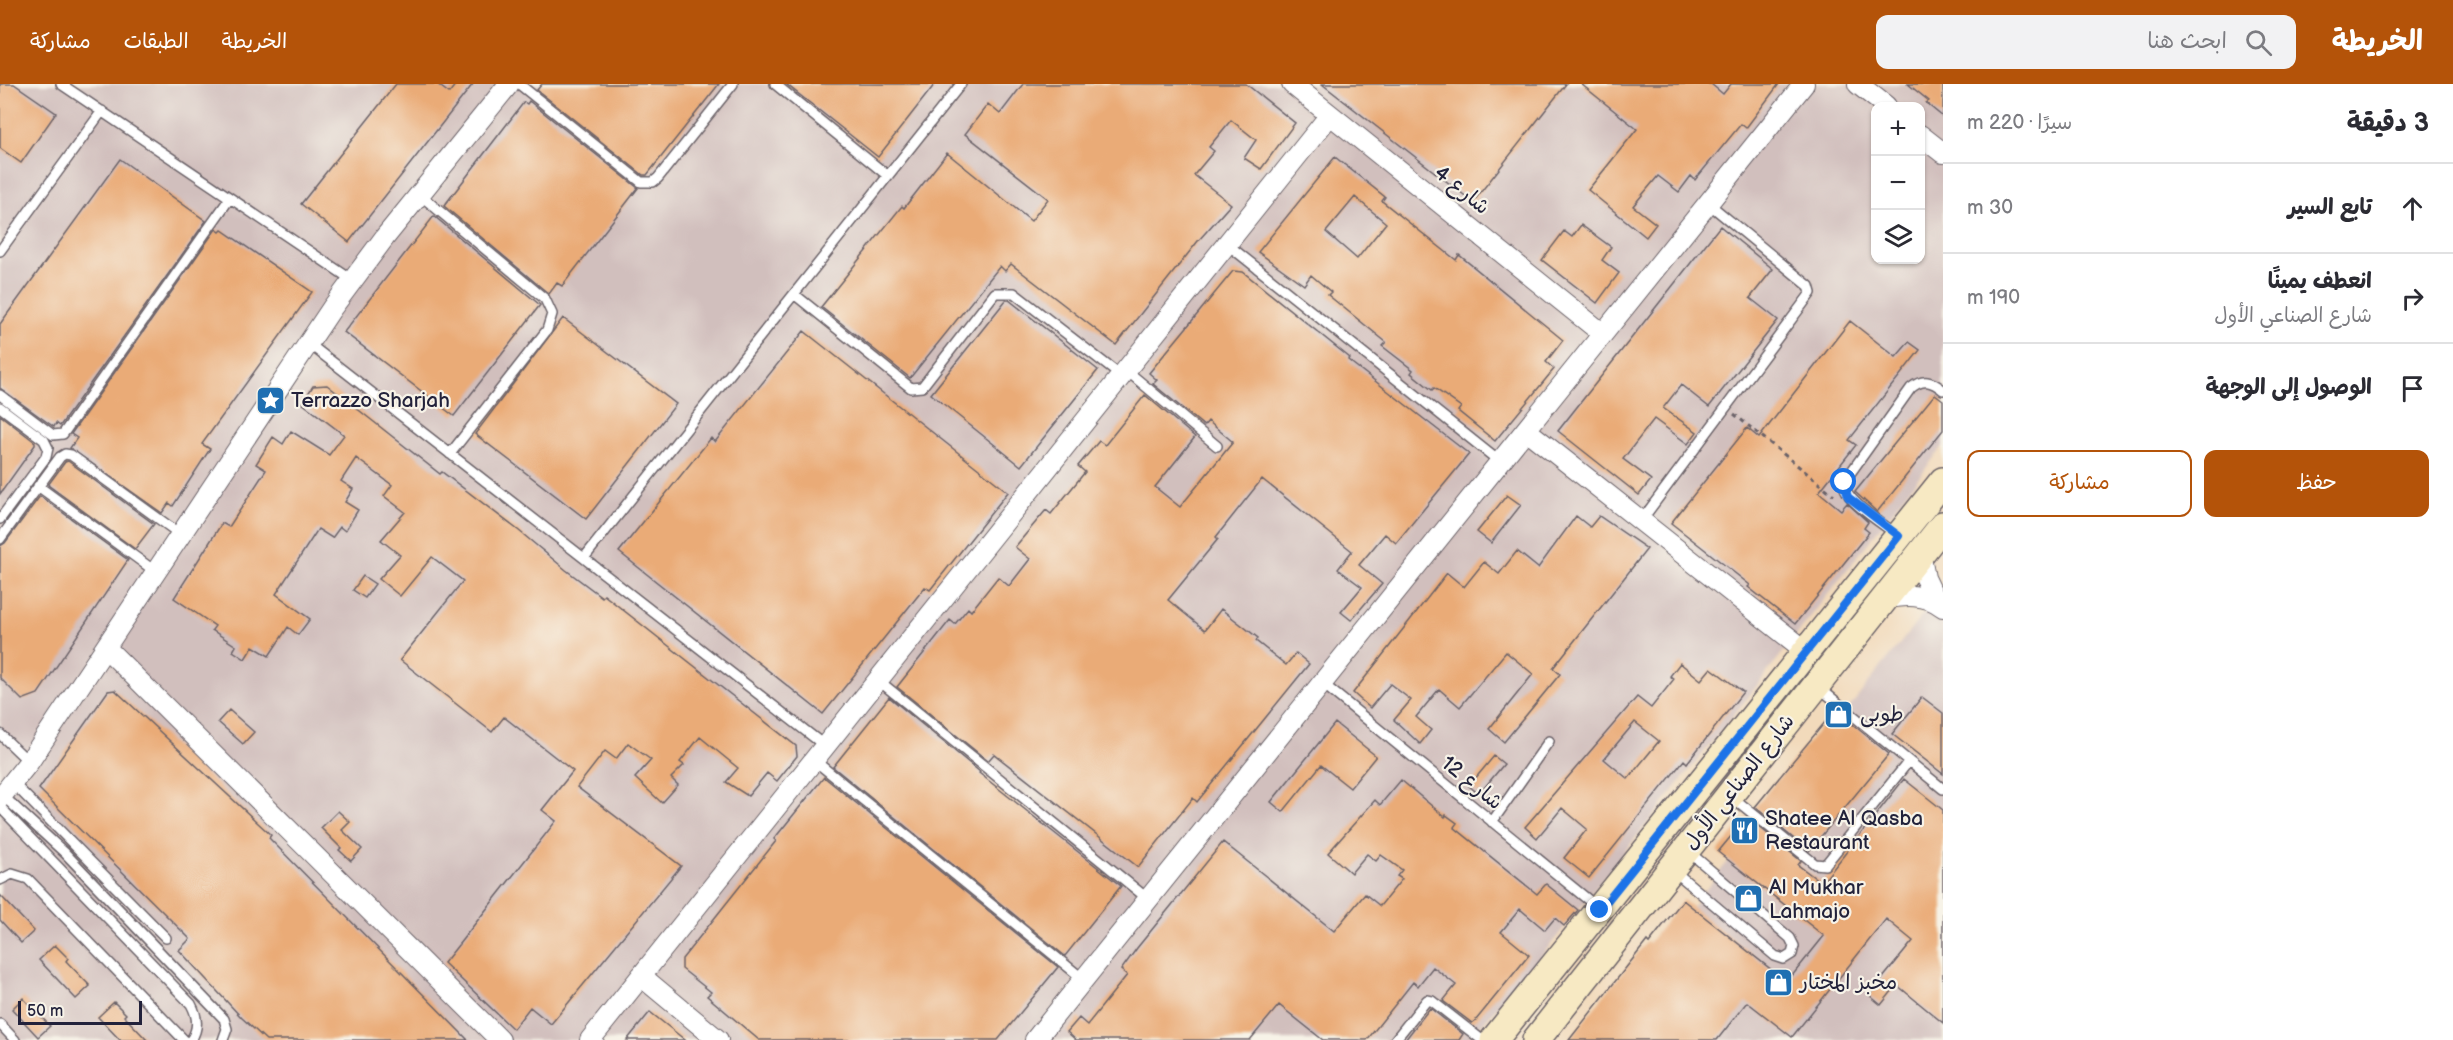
<!DOCTYPE html>
<html lang="ar">
<meta charset="utf-8">
<style>
:root{--surface:#fff;--page:#f2f2f3;--text:#2b2b33;--muted:#7c7c81;--line:#e1e1e2;--accent:#b45309}
body{margin:0;font-family:"Balsamiq Sans","Playpen Sans Arabic",sans-serif;background:var(--page);color:var(--text);direction:rtl}
.controls{position:absolute;right:18px;top:18px;display:grid;overflow:hidden;border-radius:12px;box-shadow:0 2px 4px #0004}
.controls button{width:54px;height:54px;display:grid;place-items:center;padding:0;border:0;border-bottom:2px solid var(--line);background:var(--surface);color:var(--text);font:30px sans-serif}
.scale{position:absolute;left:18px;bottom:15px;width:124px;box-sizing:border-box;padding-left:6px;border:3px solid #22223b;border-top:0;font-size:16px;line-height:21px;white-space:nowrap;color:#22223b;-webkit-text-stroke:4px #f7f3e8;paint-order:stroke}
.stop{position:absolute;width:18px;height:18px;margin:-14px;border:4px solid #1a73e8;border-radius:50%;background:#fff}
.stop.end{background:#1a73e8;border-color:#fff;box-shadow:0 2px 6px #0008}
.list{margin:0;padding:0;list-style:none}
h2{display:flex;justify-content:space-between;align-items:center;height:78px;margin:0;padding:0 24px;font-size:26px}
h2 small{font-size:20px;font-weight:400;color:var(--muted)}
.list li{display:grid;grid-template-columns:39px 1fr auto;gap:18px;align-items:center;box-sizing:border-box;height:90px;padding:0 24px;border-top:2px solid var(--line)}
.list b{display:block;font-size:22px;white-space:nowrap}
.list p{margin:0;font-size:20px;white-space:nowrap;color:var(--muted)}
.list em{font-size:20px;font-style:normal;color:var(--muted)}
.actions{display:flex;gap:12px;padding:18px 24px}
.actions a{flex:1;padding:14px 0;border:2px solid var(--accent);border-radius:12px;text-align:center;font-size:21px;color:var(--accent)}
.actions .main{background:var(--accent);color:#fff}
.icon{flex:none;width:33px;height:33px;fill:none;stroke:currentColor;stroke-width:2;stroke-linecap:round;stroke-linejoin:round}
.map{position:relative;flex:none;width:1943px;height:956px;overflow:hidden;direction:ltr}
header{display:flex;align-items:center;gap:36px;box-sizing:border-box;height:84px;padding:0 30px;background:var(--accent);color:#fff}
header strong{font-size:28px}
nav{display:flex;gap:33px;margin-inline-start:auto;font-size:21px}
.search{width:420px;height:54px;background:var(--page);display:flex;align-items:center;gap:15px;box-sizing:border-box;padding:0 21px;border-radius:12px;color:var(--muted);font-size:22px}
main{display:flex}
aside{flex:1;background:var(--surface)}
.map>svg:first-child{display:block}
.industrial{fill:#d1bfbd;fill-rule:evenodd}
.building{fill:#eaab77;fill-rule:evenodd}
.lines{fill:none;stroke-linecap:round;stroke-linejoin:round}
.lane-casing{stroke:#6b6268;stroke-width:12}
.street-casing{stroke:#6b6268;stroke-width:22}
.secondary-casing{stroke:#6b6268;stroke-width:30}
.path{stroke:#6b6268;stroke-width:3;stroke-dasharray:4.5 4.5;stroke-linecap:butt}
.lane{stroke:#fff;stroke-width:9}
.street{stroke:#fff;stroke-width:20}
.secondary{stroke:#f7e9c3;stroke-width:27}
.route{stroke:#1a73e8;stroke-width:8}
.labels{text-anchor:middle;dominant-baseline:central;stroke-width:4.5;stroke-linejoin:round;paint-order:stroke}
.street-label{font-size:21px;fill:#22223b;stroke:#f7f3e8}
.poi-label{font-size:21px;fill:#22223b;stroke:#f7f3e8;text-anchor:start}
</style>
<header>
<strong>الخريطة</strong>
<div class="search"><svg class="icon" aria-label="search" viewBox="0 0 24 24"><circle cx="10" cy="10" r="6"/><path d="M15 15l6 6"/></svg>ابحث هنا</div>
<nav><a>الخريطة</a><a>الطبقات</a><a>مشاركة</a></nav>
</header>
<main>
<aside>
<h2>3 دقيقة<small>سيرًا · 220 m</small></h2>
<ul class="list">
<li><svg class="icon" aria-label="ahead" viewBox="0 0 24 24"><path d="M12 20V5M6 11l6-6 6 6"/></svg><div><b>تابع السير</b></div><em>30 m</em></li>
<li><svg class="icon" aria-label="right" viewBox="0 0 24 24"><path d="M7 20v-9h11M14 6l5 5-5 5"/></svg><div><b>انعطف يمينًا</b><p>شارع الصناعي الأول</p></div><em>190 m</em></li>
<li><svg class="icon" aria-label="arrive" viewBox="0 0 24 24"><path d="M6 21V4h12l-3 4 3 4H6"/></svg><div><b>الوصول إلى الوجهة</b></div></li>
</ul>
<div class="actions"><a class="main">حفظ</a><a>مشاركة</a></div>
</aside>
<div class="map">
<svg width="1943" height="956" viewBox="0 0 1943 956">
<rect width="100%" height="100%" fill="#f7f3e8"/>
<filter id="ink" filterUnits="userSpaceOnUse"><feTurbulence type="fractalNoise" baseFrequency=".0167" numOctaves="2"/><feDisplacementMap in="SourceGraphic" scale="12" xChannelSelector="R" yChannelSelector="G"/><feConvolveMatrix kernelMatrix="1 2 1 2 8 2 1 2 1" color-interpolation-filters="sRGB"/></filter>
<filter id="wash" filterUnits="userSpaceOnUse"><feTurbulence type="fractalNoise" baseFrequency=".008" numOctaves="4" result="noise"/><feDisplacementMap in="SourceGraphic" scale="24" xChannelSelector="R" yChannelSelector="G"/><feGaussianBlur stdDeviation="1.35" result="paint"/><feColorMatrix in="noise" values="0 0 0 0 0 0 0 0 0 0 0 0 0 0 0 0 0 1.4 0 .05"/><feComposite in="paint" operator="in"/></filter>
<g filter="url(#wash)">
<rect width="100%" height="100%" fill="#f2dabb"/>
<path class="industrial" d="M 0,0 L 1943,0 L 1943,362 L 1763,594 L 1540,874 L 1468,956 L 0,956 ZM 1876,22 L 1920,22 L 1920,176 L 1876,176 Z
M 1943,505 L 1943,956 L 1587,956 Z"/>
<g id="blocks">
<path class="building" d="M 0,0 L 14,0 L 56,29 L 21,79 L 0,64 Z
M 396,0 L 437,0 L 449,9 L 456,0 L 473,0 L 349,158 L 301,120 Z
M 542,0 L 719,0 L 647,91 L 643,91 L 537,6 Z
M 786,0 L 935,0 L 878,73 Z
M 1023,0 L 1246,0 L 1295,39 L 1261,85 L 1244,74 L 1256,56 L 1231,36 L 1209,63 L 1214,67 L 1194,91 L 1231,120 L 1198,157 L 1116,261 L 1011,180 L 1005,187 L 1000,182 L 910,294 L 821,223 L 902,122 L 904,124 L 947,69 L 1031,137 L 1048,115 L 965,50 L 988,20 L 1000,30 Z
M 1322,0 L 1566,0 L 1473,118 Z
M 1581,0 L 1711,0 L 1723,10 L 1731,0 L 1779,0 L 1746,44 L 1741,40 L 1695,96 L 1691,92 L 1679,108 L 1658,92 L 1633,122 L 1656,140 L 1646,153 L 1588,106 L 1637,45 Z
M 1908,0 L 1943,0 L 1943,33 L 1926,19 L 1929,17 Z
M 529,17 L 638,104 L 562,202 L 557,199 L 549,210 L 444,122 L 524,18 L 527,20 Z
M 1335,73 L 1385,113 L 1382,117 L 1456,176 L 1459,171 L 1563,256 L 1546,278 L 1554,285 L 1495,357 L 1458,327 L 1461,323 L 1434,304 L 1432,306 L 1411,289 L 1413,286 L 1382,262 L 1386,258 L 1328,211 L 1331,208 L 1311,191 L 1304,201 L 1258,168 ZM 1355,113 L 1386,139 L 1357,175 L 1326,148 Z
M 120,75 L 206,137 L 60,342 L 56,339 L 54,343 L 0,304 L 0,240 Z
M 434,132 L 540,221 L 454,332 L 344,248 Z
M 1581,141 L 1611,163 L 1602,176 L 1619,189 L 1597,219 L 1542,176 L 1564,147 L 1572,153 Z
M 1720,142 L 1773,185 L 1750,214 L 1778,236 L 1709,323 L 1681,301 L 1663,324 L 1697,348 L 1688,360 L 1654,335 L 1623,375 L 1651,396 L 1639,411 L 1558,347 Z
M 216,145 L 220,148 L 222,146 L 312,208 L 202,360 L 210,365 L 173,422 L 169,419 L 162,429 L 70,364 L 77,354 L 71,350 Z
M 1233,187 L 1243,188 L 1350,274 L 1348,276 L 1469,370 L 1396,459 L 1385,450 L 1359,481 L 1382,500 L 1351,536 L 1341,528 L 1362,503 L 1338,485 L 1352,467 L 1262,395 L 1216,453 L 1218,455 L 1168,516 L 1205,546 L 1221,525 L 1258,554 L 1256,557 L 1286,581 L 1296,569 L 1309,580 L 1197,718 L 1193,714 L 1138,783 L 994,670 L 988,677 L 897,603 L 950,536 L 955,540 L 968,524 L 971,527 L 998,493 L 1009,502 L 1030,475 L 1015,463 L 1046,426 L 1051,430 L 1085,388 L 1078,382 L 1099,357 L 1105,361 L 1145,311 L 1195,353 L 1155,403 L 1180,423 L 1233,358 L 1208,337 L 1204,342 L 1153,300 L 1157,296 L 1149,289 Z
M 1006,216 L 1009,216 L 1098,286 L 1021,382 L 931,310 Z
M 563,234 L 676,320 L 586,435 L 475,350 Z
M 1850,237 L 1896,273 L 1909,258 L 1920,266 L 1849,356 L 1856,361 L 1819,408 L 1841,426 L 1847,419 L 1868,438 L 1864,444 L 1869,448 L 1795,540 L 1748,503 L 1750,501 L 1671,439 L 1747,344 L 1759,354 Z
M 804,247 L 1008,408 L 930,506 L 925,503 L 823,630 L 619,468 L 711,354 L 715,358 Z
M 327,301 L 440,390 L 442,388 L 518,446 L 566,486 L 602,513 L 604,511 L 796,662 L 797,672 L 777,697 L 767,689 L 748,712 L 726,698 L 738,684 L 700,653 L 680,678 L 684,681 L 671,694 L 678,701 L 662,719 L 635,694 L 651,676 L 628,659 L 616,675 L 605,667 L 577,703 L 681,782 L 551,940 L 530,923 L 513,945 L 444,879 L 556,737 L 542,726 L 573,687 L 504,633 L 492,648 L 400,576 L 463,497 L 432,473 L 400,512 L 379,495 L 400,471 L 381,456 L 405,428 L 384,412 L 392,401 L 356,374 L 341,397 L 353,405 L 345,418 L 358,426 L 345,447 L 340,443 L 332,454 L 318,445 L 276,510 L 310,535 L 298,551 L 288,543 L 269,572 L 253,562 L 245,575 L 233,567 L 236,562 L 212,546 L 215,542 L 174,514 L 222,439 L 229,443 L 266,386 L 256,380 L 273,353 L 283,360 L 291,347 L 329,371 L 344,351 L 302,319 L 313,302 Z
M 1935,310 L 1943,316 L 1943,346 L 1877,428 L 1855,408 Z
M 0,331 L 35,358 L 35,361 L 0,410 Z
M 68,377 L 154,440 L 135,465 L 48,401 L 65,378 Z
M 1507,411 L 1521,421 L 1491,459 L 1477,448 Z
M 40,412 L 128,476 L 38,610 L 22,616 L 0,594 L 0,462 L 5,459 Z
M 1576,432 L 1590,443 L 1599,432 L 1647,465 L 1553,584 L 1560,590 L 1504,658 L 1489,645 L 1533,590 L 1506,568 L 1460,623 L 1439,605 L 1416,633 L 1431,646 L 1420,660 L 1394,636 L 1411,616 L 1390,600 L 1370,624 L 1353,609 L 1447,489 L 1464,503 L 1484,478 L 1499,490 L 1517,467 L 1538,484 Z
M 363,492 L 375,500 L 365,514 L 353,506 Z
M 1680,579 L 1701,596 L 1711,584 L 1743,608 L 1687,679 L 1684,676 L 1589,794 L 1564,774 L 1587,745 L 1562,724 L 1537,754 L 1525,743 L 1637,613 L 1651,624 L 1674,595 L 1670,592 ZM 1635,638 L 1659,657 L 1628,695 L 1604,675 Z
M 115,606 L 271,751 L 269,754 L 468,956 L 266,956 L 242,934 L 179,866 L 190,855 L 39,705 L 108,607 Z
M 889,613 L 980,688 L 979,689 L 1121,802 L 1065,872 L 833,683 Z
M 1922,613 L 1943,629 L 1943,690 L 1892,650 Z
M 229,626 L 254,648 L 243,660 L 218,638 Z
M 1835,626 L 1889,670 L 1809,767 L 1755,723 Z
M 1335,639 L 1376,672 L 1350,704 L 1321,681 L 1283,728 L 1271,718 Z
M 1494,672 L 1504,680 L 1479,710 L 1469,702 Z
M 824,693 L 1058,883 L 998,956 L 759,956 L 707,912 L 711,908 L 682,885 L 682,875 L 776,757 L 774,755 Z
M 1904,695 L 1943,726 L 1943,939 L 1897,901 L 1881,921 L 1869,911 L 1913,857 L 1886,835 L 1792,953 L 1747,918 L 1717,956 L 1569,956 L 1647,857 L 1649,859 L 1683,816 L 1787,898 L 1824,852 L 1718,768 L 1747,733 L 1801,777 L 1798,781 L 1822,799 Z
M 1401,696 L 1445,733 L 1446,731 L 1457,739 L 1454,743 L 1537,810 L 1546,800 L 1578,826 L 1564,842 L 1555,834 L 1545,846 L 1520,825 L 1501,848 L 1529,871 L 1476,936 L 1472,939 L 1443,917 L 1456,901 L 1433,883 L 1418,902 L 1413,898 L 1367,956 L 1323,956 L 1279,921 L 1250,956 L 1076,956 L 1067,948 L 1079,934 L 1087,941 L 1127,891 L 1121,886 L 1137,864 L 1223,758 L 1334,847 L 1365,810 L 1380,822 L 1402,795 L 1397,792 L 1402,786 L 1381,771 L 1376,777 L 1367,770 L 1351,789 L 1328,769 L 1375,716 L 1380,721 Z
M 338,727 L 350,738 L 342,746 L 362,765 L 351,777 L 339,766 L 341,764 L 321,744 Z
M 0,811 L 34,847 L 21,859 L 0,836 Z
M 55,861 L 68,874 L 66,877 L 90,902 L 76,915 L 39,876 Z
M 23,914 L 50,942 L 38,953 L 12,925 Z
M 114,918 L 126,930 L 124,932 L 147,956 L 120,956 L 98,933 Z
M 1430,924 L 1463,950 L 1459,956 L 1405,956 Z
M 650,928 L 685,956 L 627,956 Z"/>
</g>
</g>
<g filter="url(#ink)">
<use href="#blocks" fill-opacity="0" stroke="#6b6268" stroke-width="1.5"/>
<g class="lines">
<defs>
<path id="lane" d="M 61,0 L 352,196
M 519,0 L 641,98 L 653,98 L 658,94 L 733,0
M 775,0 L 888,92
M 419,110 L 545,215 L 552,230 L 547,246 L 450,370
M 1227,160 L 1500,378
M 0,167 L 102,27
M 794,210 L 911,304 L 922,303 L 995,209 L 1014,209 L 1121,292
M 308,259 L 825,662
M 1126,286 L 1217,362
M 0,311 L 53,351 L 63,350 L 230,114
M 0,323 L 44,356 L 48,364 L 46,373 L 0,435
M 38,402 L 156,488
M 1641,437 L 1811,209 L 1809,202 L 1708,119
M 1896,450 C 1882,439 1843,416 1844,398 L 1911,304 C 1923,294 1932,297 1943,306
M 0,455 L 60,373 L 65,370 L 71,371 L 181,451
M 584,474 L 961,0
M 878,596 L 1148,815
M 1322,599 L 1597,823
M 1817,602 L 1943,705
M 0,650 L 29,678
M 814,676 L 1083,895
M 13,699 L 166,854
M 2,711 L 65,769 L 224,935 L 227,945 L 223,956
M 1731,712 L 1815,780 L 1825,781 L 1909,677
M 0,723 L 191,920 C 198,933 199,944 191,956
M 1492,738 L 1549,657
M 1673,786 L 1775,872 L 1784,875 L 1792,870 L 1794,862 L 1790,854 L 1688,767
M 0,796 L 12,790 L 28,795 L 184,956
M 0,940 L 15,956
M 1395,956 L 1427,916 L 1432,917 L 1482,956"/>
<path id="street" d="M 1292,0 L 1603,250
M 1858,0 L 1886,22
M 1920,51 L 1943,69
M 1526,346 L 1807,568
M 1920,469 L 1925,494 L 1936,517
M 1883,515 C 1904,511 1926,509 1943,523
M 106,564 L 500,956
M 0,714 L 29,678 L 332,224 L 385,153 L 509,0
M 641,892 L 718,956
M 590,956 L 1330,31
M 1035,956 L 1804,0"/>
<path id="secondary" d="M 1494,956 L 1943,397
M 1536,956 L 1943,441"/>
</defs>
<use href="#lane" class="lane-casing"/>
<use href="#street" class="street-casing"/>
<use href="#secondary" class="secondary-casing"/>
<path class="path" d="M 1734,330 L 1834,411"/>
<use href="#lane" class="lane"/>
<use href="#street" class="street"/>
<use href="#secondary" class="secondary"/>
</g>
</g>
<g class="lines" filter="url(#ink)">
<path class="route" d="M 1600,826 L 1899,452 L 1848,413 L 1844,398"/>
</g>
<defs>
<symbol id="sight-square" viewBox="-11 -11 22 22"><rect x="-9" y="-9" width="18" height="18" rx="4" fill="#1f6fb2" stroke="#f7f3e8"/><path d="M0-6L1.8-2.2L6-1.7L2.9 1.2L3.7 5.4L0 3.3L-3.7 5.4L-2.9 1.2L-6-1.7L-1.8-2.2Z" fill="#fff"/></symbol>
<symbol id="shop-square" viewBox="-11 -11 22 22"><rect x="-9" y="-9" width="18" height="18" rx="4" fill="#1f6fb2" stroke="#f7f3e8"/><path d="M-5-2.5h2.3a2.7 3.5 0 0 1 5.4 0H5L5.5 6h-11ZM-1.5-2.5h3a1.5 2.3 0 0 0-3 0Z" fill="#fff"/></symbol>
<symbol id="restaurant-square" viewBox="-11 -11 22 22"><rect x="-9" y="-9" width="18" height="18" rx="4" fill="#1f6fb2" stroke="#f7f3e8"/><path d="M-5-6h1v4h1v-4h1v4h1v-4h1v5L-1.5 .5V6h-2V.5L-5-1ZM5-6V6H3V1.5H1.5Q1.5-4 5-6Z" fill="#fff"/></symbol>
</defs>
<g fill-rule="evenodd">
<use href="#sight-square" x="254" y="300" width="33" height="33"/>
<use href="#shop-square" x="1822" y="614" width="33" height="33"/>
<use href="#restaurant-square" x="1728" y="730" width="33" height="33"/>
<use href="#shop-square" x="1732" y="798" width="33" height="33"/>
<use href="#shop-square" x="1762" y="882" width="33" height="33"/>
</g>
<g class="labels">
<g class="street-label">
<text transform="translate(1462 106) rotate(39)">شارع 4</text>
<text transform="translate(1739 698) rotate(-52)">شارع الصناعي الأول</text>
<text transform="translate(1472 699) rotate(39)">شارع 12</text>
</g>
<g class="poi-label">
<text x="291" y="316">Terrazzo Sharjah</text>
<text x="1860" y="630">طوبى</text>
<text x="1765" y="734">Shatee Al Qasba<tspan x="1765" dy="24">Restaurant</tspan></text>
<text x="1769" y="803">Al Mukhar<tspan x="1769" dy="24">Lahmajo</tspan></text>
<text x="1800" y="898">مخبز المختار</text>
</g>
</g>
</svg>
<div class="controls">
<button>+</button>
<button>−</button>
<button><svg class="icon" aria-label="layers" viewBox="0 0 24 24"><path d="M12 4l9 5-9 5-9-5zM3 14l9 5 9-5"/></svg></button>
</div>
<div class="scale">50 m</div>
<div class="stop" style="left:1844px;top:398px"></div>
<div class="stop end" style="left:1600px;top:826px"></div>
</div>
</main>
